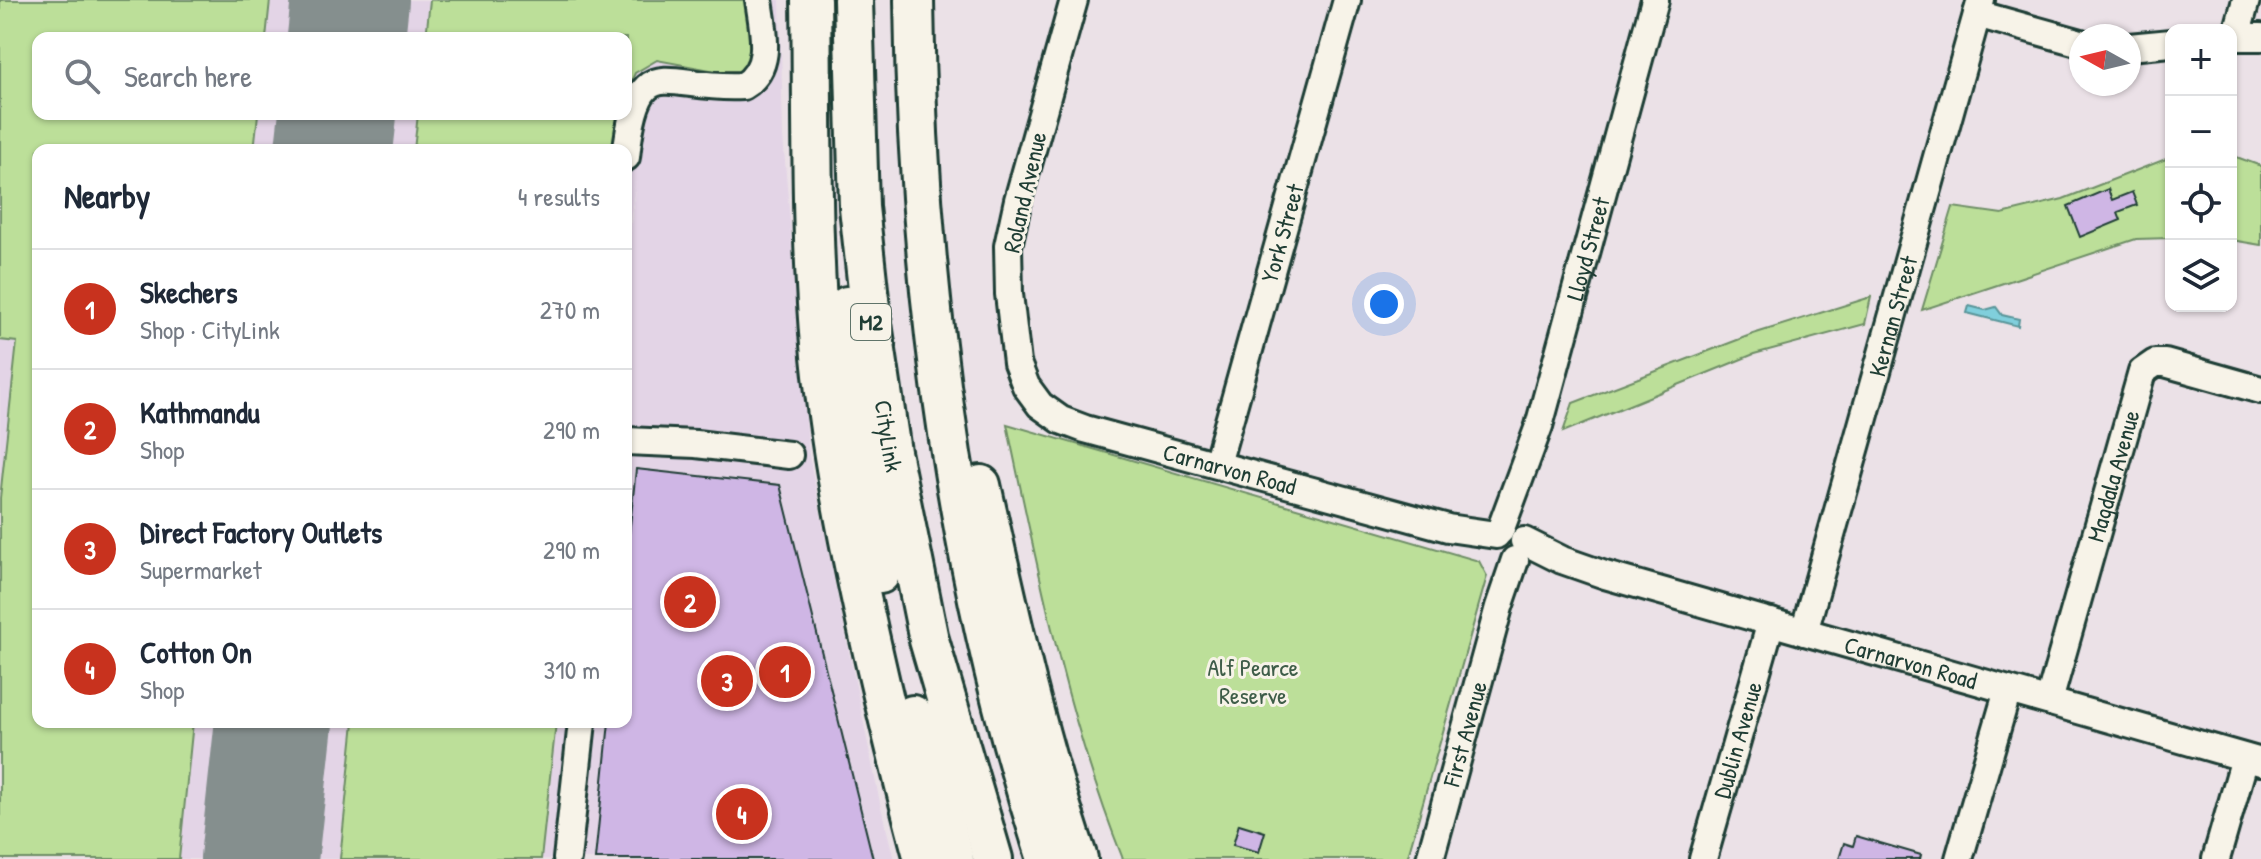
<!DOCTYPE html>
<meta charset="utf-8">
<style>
:root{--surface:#fff;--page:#f6f6f7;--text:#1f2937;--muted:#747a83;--line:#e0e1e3;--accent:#c8321e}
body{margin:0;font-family:"Patrick Hand",sans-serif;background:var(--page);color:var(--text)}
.controls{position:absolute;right:24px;top:24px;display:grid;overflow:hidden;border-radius:16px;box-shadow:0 2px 6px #0004}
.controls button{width:72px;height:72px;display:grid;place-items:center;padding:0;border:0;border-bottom:2px solid var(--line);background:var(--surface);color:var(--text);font:40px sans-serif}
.compass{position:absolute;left:2069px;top:24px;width:72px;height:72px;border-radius:50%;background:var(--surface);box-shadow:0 2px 6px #0004;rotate:278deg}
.you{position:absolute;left:1384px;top:304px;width:28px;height:28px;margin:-20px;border:6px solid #fff;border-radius:50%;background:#1a73e8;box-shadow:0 0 0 12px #1a73e833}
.badge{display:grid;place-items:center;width:52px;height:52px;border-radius:50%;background:var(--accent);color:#fff;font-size:26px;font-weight:700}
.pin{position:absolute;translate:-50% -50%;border:4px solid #fff;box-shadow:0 2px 8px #0006}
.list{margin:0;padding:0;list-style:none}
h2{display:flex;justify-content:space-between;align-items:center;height:104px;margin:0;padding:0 32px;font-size:34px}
h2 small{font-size:26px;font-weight:400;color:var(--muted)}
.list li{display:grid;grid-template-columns:52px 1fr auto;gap:24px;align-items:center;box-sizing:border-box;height:120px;padding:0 32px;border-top:2px solid var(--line)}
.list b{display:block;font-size:30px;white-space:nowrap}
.list p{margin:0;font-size:26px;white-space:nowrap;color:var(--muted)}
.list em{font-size:26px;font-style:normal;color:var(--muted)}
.icon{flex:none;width:44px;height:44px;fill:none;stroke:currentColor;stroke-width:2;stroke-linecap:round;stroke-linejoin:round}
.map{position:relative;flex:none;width:2261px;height:859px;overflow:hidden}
.search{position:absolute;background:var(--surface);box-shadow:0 2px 6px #0004;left:32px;top:32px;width:600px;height:88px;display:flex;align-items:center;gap:20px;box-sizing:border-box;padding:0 28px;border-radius:16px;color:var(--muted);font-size:30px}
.panel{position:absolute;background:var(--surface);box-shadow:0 2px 6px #0004;left:32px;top:144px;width:600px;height:584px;border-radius:16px}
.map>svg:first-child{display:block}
.built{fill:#e3d4e6;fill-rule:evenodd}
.green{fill:#bcdf99;stroke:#6e8e66;stroke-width:2}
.water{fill:#80cfdc;stroke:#599599;stroke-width:2}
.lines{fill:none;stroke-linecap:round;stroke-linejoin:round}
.runway{stroke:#858f8e;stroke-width:118}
.building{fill:#cfb6e5;stroke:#1f3d34;stroke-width:2}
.minor-casing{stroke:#1f3d34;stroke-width:32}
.highway-casing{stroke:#1f3d34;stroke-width:44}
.minor{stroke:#f7f3e8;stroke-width:26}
.highway{stroke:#f7f3e8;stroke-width:38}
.labels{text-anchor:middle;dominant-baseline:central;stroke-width:6;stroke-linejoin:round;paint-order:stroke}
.shield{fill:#f7f3e8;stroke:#60746a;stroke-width:2}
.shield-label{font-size:22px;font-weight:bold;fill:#1f3d34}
.street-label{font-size:24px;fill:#1f3d34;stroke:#f7f3e8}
.park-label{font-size:24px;fill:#3e5d48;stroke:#f7f3e8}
</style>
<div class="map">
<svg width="2261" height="859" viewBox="0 0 2261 859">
<rect width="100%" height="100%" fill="#ebe1e7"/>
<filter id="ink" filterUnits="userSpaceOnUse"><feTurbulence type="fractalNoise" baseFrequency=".0125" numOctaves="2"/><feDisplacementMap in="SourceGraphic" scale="16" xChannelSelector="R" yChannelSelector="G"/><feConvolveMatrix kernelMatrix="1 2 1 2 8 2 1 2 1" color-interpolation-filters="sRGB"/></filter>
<g filter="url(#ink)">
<path class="built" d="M 0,0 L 780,0 L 783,137 L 809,456 L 880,803 L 894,859 L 562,859 L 577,722 L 626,722 L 626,270 L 636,180 L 626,247 L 626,150 L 38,150 L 38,722 L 571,722 L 557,859 L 0,859 ZM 38,38 L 626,38 L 626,114 L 38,114 Z"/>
<path class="green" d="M 0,0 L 270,0 L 266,38 L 38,38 L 38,114 L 258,114 L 254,150 L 38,150 L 38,722 L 193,722 L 179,859 L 0,859 L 0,498 L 17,342 L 0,340 Z
M 430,0 L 747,0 L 754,41 L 751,66 L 737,75 L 657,60 L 635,73 L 626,92 L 626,38 L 426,38 Z
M 418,114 L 621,114 L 617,150 L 414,150 Z
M 2231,155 L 2261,166 L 2261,245 L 2231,240 Z
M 2171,157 L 2171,238 L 2136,239 L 1922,310 L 1953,207 L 2002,214 L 2063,199 Z
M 1871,297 L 1865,324 L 1754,354 L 1563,432 L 1573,403 L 1753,334 Z
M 1007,424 L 1479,561 L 1487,576 L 1407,859 L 1123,859 C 1067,719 1038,571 1007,424 Z
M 354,722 L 556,722 L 541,859 L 340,859 Z"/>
<path class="water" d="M 1969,306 L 1985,310 L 1996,307 L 2002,315 L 2019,319 L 2018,326 L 1967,313 Z"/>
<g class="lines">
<path class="runway" d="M 346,38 L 350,0
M 334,150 L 338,114
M 259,859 L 274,722"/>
</g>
<path class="building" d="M 2108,189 L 2112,200 L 2132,192 L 2137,205 L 2118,212 L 2121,220 L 2080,237 L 2068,206 Z
M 636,469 L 780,485 L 873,859 L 595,859 L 609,722 L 626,722 L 626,563 Z
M 1239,824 L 1265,832 L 1259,852 L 1233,845 Z
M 1856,836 L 1921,855 L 1920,859 L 1839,859 L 1844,843 L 1853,846 Z"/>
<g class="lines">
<defs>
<g id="minor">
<path id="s1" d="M 1074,0 L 1018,200 L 1008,246 L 1009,294 L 1017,363 L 1026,386 L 1040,405 L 1061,420 L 1085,429 L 1448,528 L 1496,535"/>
<path d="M 1977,14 L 2081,43"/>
<path d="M 2231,37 L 2261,37"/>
<path d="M 2236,37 L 2246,0"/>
<path d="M 2129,47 L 2171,43"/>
<path d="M 626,157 C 638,45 665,91 743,86 C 774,68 763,30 759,0"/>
<path d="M 626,441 L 696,444 L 789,455"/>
<path id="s2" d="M 1217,464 L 1347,0"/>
<path id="s3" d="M 1500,531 L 1539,426 L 1655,0"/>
<path id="s4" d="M 1524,541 L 1562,560 L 1605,575 L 2261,762"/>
<path id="s5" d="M 1804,632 L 1981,0"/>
<path id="s6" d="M 2049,701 L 2142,372 L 2155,363 L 2165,363 L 2261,390"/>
<path d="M 567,859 L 582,722"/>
<path id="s7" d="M 1430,859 L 1499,607 L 1515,560"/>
<path id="s8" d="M 1703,859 L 1771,622"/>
<path d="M 1959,859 L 2008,690"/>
<path d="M 2216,859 L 2245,758"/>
</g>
<g id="highway">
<path d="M 811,0 C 813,118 810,238 821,356 C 832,467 855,575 880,683 C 894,742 908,801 924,859"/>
<path id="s9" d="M 853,0 L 859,207 L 871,317 L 891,452 L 929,640 L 993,859"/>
<path d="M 914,0 C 917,290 958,583 1047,859"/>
<path d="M 847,306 L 850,358 L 880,574"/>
<path d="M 981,485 C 1009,611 1036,737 1078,859"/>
<path d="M 913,715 L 954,859"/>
</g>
</defs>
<use href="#minor" class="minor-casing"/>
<use href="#highway" class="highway-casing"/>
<use href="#minor" class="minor"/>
<use href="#highway" class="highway"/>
</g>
</g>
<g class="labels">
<rect class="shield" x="851" y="304" width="40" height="36" rx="6"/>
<g class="shield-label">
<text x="871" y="322">M2</text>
</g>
<g class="street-label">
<text transform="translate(1024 192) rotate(-77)">Roland Avenue</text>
<text stroke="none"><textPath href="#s2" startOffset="240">York Street</textPath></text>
<text stroke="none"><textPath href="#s3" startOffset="296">Lloyd Street</textPath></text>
<text stroke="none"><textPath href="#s5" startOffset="328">Kernan Street</textPath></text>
<text stroke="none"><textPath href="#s9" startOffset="438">CityLink</textPath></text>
<text stroke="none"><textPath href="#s1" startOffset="622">Carnarvon Road</textPath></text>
<text stroke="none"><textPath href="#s6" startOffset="234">Magdala Avenue</textPath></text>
<text stroke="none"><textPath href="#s4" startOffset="406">Carnarvon Road</textPath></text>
<text stroke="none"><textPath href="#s7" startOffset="130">First Avenue</textPath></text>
<text stroke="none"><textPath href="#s8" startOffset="124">Dublin Avenue</textPath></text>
</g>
<g class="park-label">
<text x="1253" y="667">Alf Pearce<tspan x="1253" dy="28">Reserve</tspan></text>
</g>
</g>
</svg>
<div class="controls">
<button>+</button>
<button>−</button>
<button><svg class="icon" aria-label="locate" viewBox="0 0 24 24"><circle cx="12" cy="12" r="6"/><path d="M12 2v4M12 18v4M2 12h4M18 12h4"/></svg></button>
<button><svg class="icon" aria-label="layers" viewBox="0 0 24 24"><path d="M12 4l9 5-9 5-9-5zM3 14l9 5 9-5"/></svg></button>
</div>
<svg class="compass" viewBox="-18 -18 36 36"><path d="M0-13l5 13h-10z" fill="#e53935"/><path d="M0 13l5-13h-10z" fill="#747a83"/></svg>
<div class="you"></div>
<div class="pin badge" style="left:785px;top:672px">1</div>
<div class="pin badge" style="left:690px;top:602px">2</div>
<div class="pin badge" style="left:727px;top:681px">3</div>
<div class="pin badge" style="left:742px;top:814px">4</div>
<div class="search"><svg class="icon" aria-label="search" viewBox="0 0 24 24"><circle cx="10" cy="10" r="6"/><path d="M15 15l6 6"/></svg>Search here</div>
<section class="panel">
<h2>Nearby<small>4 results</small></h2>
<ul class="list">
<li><span class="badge">1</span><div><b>Skechers</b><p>Shop · CityLink</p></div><em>270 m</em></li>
<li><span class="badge">2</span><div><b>Kathmandu</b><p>Shop</p></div><em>290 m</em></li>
<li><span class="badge">3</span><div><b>Direct Factory Outlets</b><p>Supermarket</p></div><em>290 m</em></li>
<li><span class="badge">4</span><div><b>Cotton On</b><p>Shop</p></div><em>310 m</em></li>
</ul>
</section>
</div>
